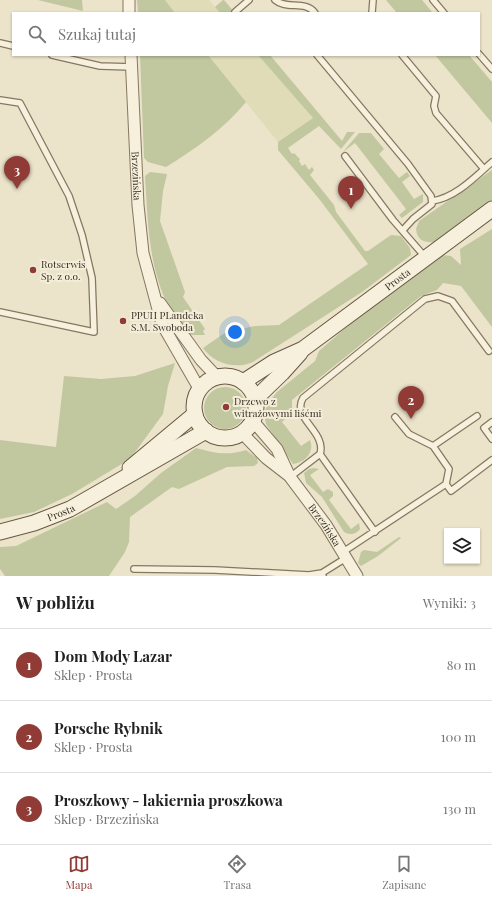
<!DOCTYPE html>
<html lang="pl">
<meta charset="utf-8">
<style>
:root{--surface:#fff;--page:#f2f2f2;--text:#222;--muted:#767676;--line:#e0e0e0;--accent:#903b36}
body{margin:0;font-family:"Playfair Display",serif;background:var(--page);color:var(--text)}
.controls{position:absolute;right:12px;bottom:12px;display:grid;overflow:hidden;border-radius:0px;box-shadow:0 1px 3px #0004}
.controls button{width:36px;height:36px;display:grid;place-items:center;padding:0;border:0;border-bottom:1px solid var(--line);background:var(--surface);color:var(--text);font:20px sans-serif}
.you{position:absolute;left:235px;top:332px;width:14px;height:14px;margin:-10px;border:3px solid #fff;border-radius:50%;background:#1a73e8;box-shadow:0 0 0 6px #1a73e833}
.badge{display:grid;place-items:center;width:26px;height:26px;border-radius:50%;background:var(--accent);color:#fff;font-size:13px;font-weight:700}
.pin{position:absolute;translate:-50% -33px;filter:drop-shadow(0 1px 2px #0008)}
.pin::after{content:'';position:absolute;top:21px;width:14px;height:12px;background:inherit;clip-path:polygon(0 0,100% 0,50% 100%)}
.list{margin:0;padding:0;list-style:none}
h2{display:flex;justify-content:space-between;align-items:center;height:52px;margin:0;padding:0 16px;font-size:17px}
h2 small{font-size:13px;font-weight:400;color:var(--muted)}
.list li{display:grid;grid-template-columns:26px 1fr auto;gap:12px;align-items:center;box-sizing:border-box;height:72px;padding:0 16px;border-top:1px solid var(--line)}
.list b{display:block;font-size:15px;white-space:nowrap}
.list p{margin:0;font-size:13px;white-space:nowrap;color:var(--muted)}
.list em{font-size:13px;font-style:normal;color:var(--muted)}
.icon{flex:none;width:22px;height:22px;fill:none;stroke:currentColor;stroke-width:2;stroke-linecap:round;stroke-linejoin:round}
.map{position:relative;flex:none;width:492px;height:576px;overflow:hidden}
.search{position:absolute;background:var(--surface);box-shadow:0 1px 3px #0004;left:12px;right:12px;top:12px;height:44px;display:flex;align-items:center;gap:10px;box-sizing:border-box;padding:0 14px;border-radius:0px;color:var(--muted);font-size:15px}
.sheet{height:268px;background:var(--surface)}
nav{display:flex;justify-content:space-around;align-items:center;box-sizing:border-box;height:56px;border-top:1px solid var(--line);background:var(--surface);font-size:11px;color:var(--muted)}
nav a{display:grid;justify-items:center;gap:2px}
nav .on{color:var(--accent)}
.map>svg:first-child{display:block}
.farmland{fill:#e0dcb8}
.green{fill:#c1c89f}
.lines{fill:none;stroke-linecap:round;stroke-linejoin:round}
.service-casing{stroke:#867760;stroke-width:8}
.minor-casing{stroke:#867760;stroke-width:13}
.secondary-casing{stroke:#685843;stroke-width:17}
.service{stroke:#f6f0dd;stroke-width:5.5}
.minor{stroke:#f6f0dd;stroke-width:11}
.secondary{stroke:#f6f0dd;stroke-width:15}
.poi-dot{fill:#903b36;stroke:#f3edd9;stroke-width:1.5}
.labels{text-anchor:middle;dominant-baseline:central;stroke-width:4;stroke-linejoin:round;paint-order:stroke}
.street-label{font-size:10px;fill:#382e22;stroke:#f3edd9}
.poi-label{font-size:10px;fill:#382e22;stroke:#f3edd9;text-anchor:start}
</style>
<div class="map">
<svg width="492" height="576" viewBox="0 0 492 576">
<rect width="100%" height="100%" fill="#ebe3ca"/>
<path class="farmland" d="M 165,0 L 209,0 L 220,13 L 175,13 Z
M 208,55 L 258,55 L 313,118 L 278,142 Z"/>
<path class="green" d="M 38,0 L 82,0 L 83,11 Z
M 137,0 L 165,0 L 175,13 L 138,13 Z
M 223,0 L 224,0 L 235,13 L 220,13 L 215,7 Z
M 386,0 L 422,0 L 433,13 L 397,13 Z
M 140,55 L 208,55 L 246,102 C 224,129 195,149 166,167 L 148,162 L 144,158 Z
M 258,55 L 270,55 L 342,141 L 347,132 L 355,132 L 341,149 L 319,126 L 288,148 L 292,154 L 294,153 L 300,159 L 299,161 L 302,166 L 305,164 L 309,170 L 312,167 L 314,170 L 310,175 L 334,205 L 336,212 L 365,251 L 368,251 L 391,235 L 401,236 L 410,248 L 411,255 L 362,292 L 253,362 C 236,370 213,363 203,348 L 226,332 L 255,326 L 279,325 L 368,264 L 320,200 L 278,150 L 278,142 L 313,118 Z
M 435,55 L 469,55 L 492,82 L 492,123 Z
M 359,133 L 371,133 L 384,149 L 379,154 L 399,178 L 407,172 L 410,176 L 402,182 L 414,199 L 423,194 L 423,202 L 402,218 L 399,215 L 406,209 L 355,143 L 343,152 Z
M 492,170 L 492,200 L 435,242 C 424,243 417,240 416,229 L 419,221 Z
M 150,172 L 167,174 L 163,191 L 160,221 L 185,292 L 183,297 L 205,329 L 203,331 L 205,335 L 187,335 C 181,327 174,318 170,309 C 148,268 148,221 145,176 Z
M 492,229 L 492,327 L 461,286 L 443,283 L 437,290 L 421,296 L 292,400 L 292,412 L 282,422 L 301,446 L 310,440 C 315,452 305,463 293,464 L 266,424 L 264,414 L 268,403 L 277,392 L 315,361 L 319,351 L 357,318 L 442,255 L 451,256 L 461,265 L 460,249 Z
M 175,363 L 168,386 L 163,414 L 130,459 L 72,494 L 34,512 L 0,519 L 0,440 L 56,447 L 64,376 L 101,379 L 135,376 Z
M204 408a21 21 0 1 1 42 0a21 21 0 1 1-42 0Z
M 196,448 C 213,453 228,456 246,450 L 257,458 L 258,463 L 254,466 L 227,467 L 179,489 L 172,487 L 130,517 L 129,542 L 125,552 L 109,576 L 5,576 L 0,569 L 0,547 L 16,546 L 107,502 L 116,509 L 135,496 L 161,473 Z
M 314,468 L 319,469 L 310,475 L 323,492 L 328,489 L 333,492 L 333,496 L 329,500 L 351,529 L 359,523 L 360,529 C 356,535 349,535 344,532 L 322,497 L 306,483 L 304,473 L 309,469 Z
M 399,537 L 401,538 L 378,556 L 361,566 L 358,563 L 361,552 L 364,550 L 377,552 Z"/>
<g class="lines">
<defs>
<path id="service" d="M 275,0 C 286,10 306,0 315,13
M 433,0 L 444,13
M 235,12 L 249,0
M 372,13 L 373,0
M 0,43 L 13,46
M 479,54 L 492,69
M 52,55 L 100,66 L 132,67
M 317,55 L 408,164 L 431,196 L 432,204 L 413,219 L 403,230
M 402,55 L 436,96 L 434,106 L 436,113 L 484,169
M 0,100 L 20,103 L 69,196 L 82,235 L 92,278 L 94,332 L 0,312
M 345,156 L 393,220 L 426,258
M 432,201 C 455,198 475,177 492,162
M 395,417 L 409,434 L 433,446
M 492,422 L 484,428 L 492,439
M 320,454 L 375,532
M 290,477 L 320,454 C 327,432 291,418 303,398 L 425,299 L 438,296 L 452,301 L 489,351
M 446,484 L 449,469 L 433,446 L 477,416
M 343,552 L 446,484 L 451,491 L 492,460
M 134,569 L 215,570 L 309,575 L 322,573
M 323,576 L 322,573 L 346,558"/>
<g id="minor">
<path d="M 129,0 L 129,13"/>
<path id="s1" d="M 131,55 L 138,205 L 143,253 L 162,324 L 200,390"/>
<path d="M 160,303 L 201,360 L 217,377"/>
<path id="s2" d="M 253,421 L 277,449 L 290,477 L 326,525 L 357,576"/>
<path d="M 242,433 L 266,458 L 288,475"/>
</g>
<g id="secondary">
<circle cx="225" cy="407" r="31"/>
<path id="s3" d="M 243,382 L 274,362 L 303,349 L 492,209"/>
<path d="M 255,399 L 282,373 L 300,353"/>
<path d="M 130,468 L 195,414"/>
<path id="s4" d="M 0,532 L 34,523 L 70,509 L 206,431"/>
</g>
</defs>
<use href="#service" class="service-casing"/>
<use href="#minor" class="minor-casing"/>
<use href="#secondary" class="secondary-casing"/>
<use href="#service" class="service"/>
<use href="#minor" class="minor"/>
<use href="#secondary" class="secondary"/>
</g>
<g class="poi-dot">
<circle cx="33" cy="270" r="4"/>
<circle cx="123" cy="321" r="4"/>
<circle cx="226" cy="407" r="4"/>
</g>
<g class="labels">
<g class="street-label">
<text stroke="none"><textPath href="#s1" startOffset="121">Brzezińska</textPath></text>
<text stroke="none"><textPath href="#s3" startOffset="186">Prosta</textPath></text>
<text stroke="none"><textPath href="#s4" startOffset="64">Prosta</textPath></text>
<text stroke="none"><textPath href="#s2" startOffset="127">Brzezińska</textPath></text>
</g>
<g class="poi-label">
<text x="41" y="264">Rotserwis<tspan x="41" dy="12">Sp. z o.o.</tspan></text>
<text x="131" y="315">PPUH PLandeka<tspan x="131" dy="12">S.M. Swoboda</tspan></text>
<text x="234" y="401">Drzewo z<tspan x="234" dy="12">witrażowymi liśćmi</tspan></text>
</g>
</g>
</svg>
<div class="controls">
<button><svg class="icon" aria-label="layers" viewBox="0 0 24 24"><path d="M12 4l9 5-9 5-9-5zM3 14l9 5 9-5"/></svg></button>
</div>
<div class="you"></div>
<div class="pin badge" style="left:351px;top:209px">1</div>
<div class="pin badge" style="left:411px;top:419px">2</div>
<div class="pin badge" style="left:17px;top:189px">3</div>
<div class="search"><svg class="icon" aria-label="search" viewBox="0 0 24 24"><circle cx="10" cy="10" r="6"/><path d="M15 15l6 6"/></svg>Szukaj tutaj</div>
</div>
<section class="sheet">
<h2>W pobliżu<small>Wyniki: 3</small></h2>
<ul class="list">
<li><span class="badge">1</span><div><b>Dom Mody Lazar</b><p>Sklep · Prosta</p></div><em>80 m</em></li>
<li><span class="badge">2</span><div><b>Porsche Rybnik</b><p>Sklep · Prosta</p></div><em>100 m</em></li>
<li><span class="badge">3</span><div><b>Proszkowy - lakiernia proszkowa</b><p>Sklep · Brzezińska</p></div><em>130 m</em></li>
</ul>
</section>
<nav>
<a class="on"><svg class="icon" aria-label="map" viewBox="0 0 24 24"><path d="M3 6l6-2 6 2 6-2v14l-6 2-6-2-6 2zM9 4v14M15 6v14"/></svg>Mapa</a>
<a><svg class="icon" aria-label="directions" viewBox="0 0 24 24"><path d="M12 3l9 9-9 9-9-9zM9 14v-3h6M13 9l2 2-2 2"/></svg>Trasa</a>
<a><svg class="icon" aria-label="saved" viewBox="0 0 24 24"><path d="M7 4h10v16l-5-4-5 4z"/></svg>Zapisane</a>
</nav>
